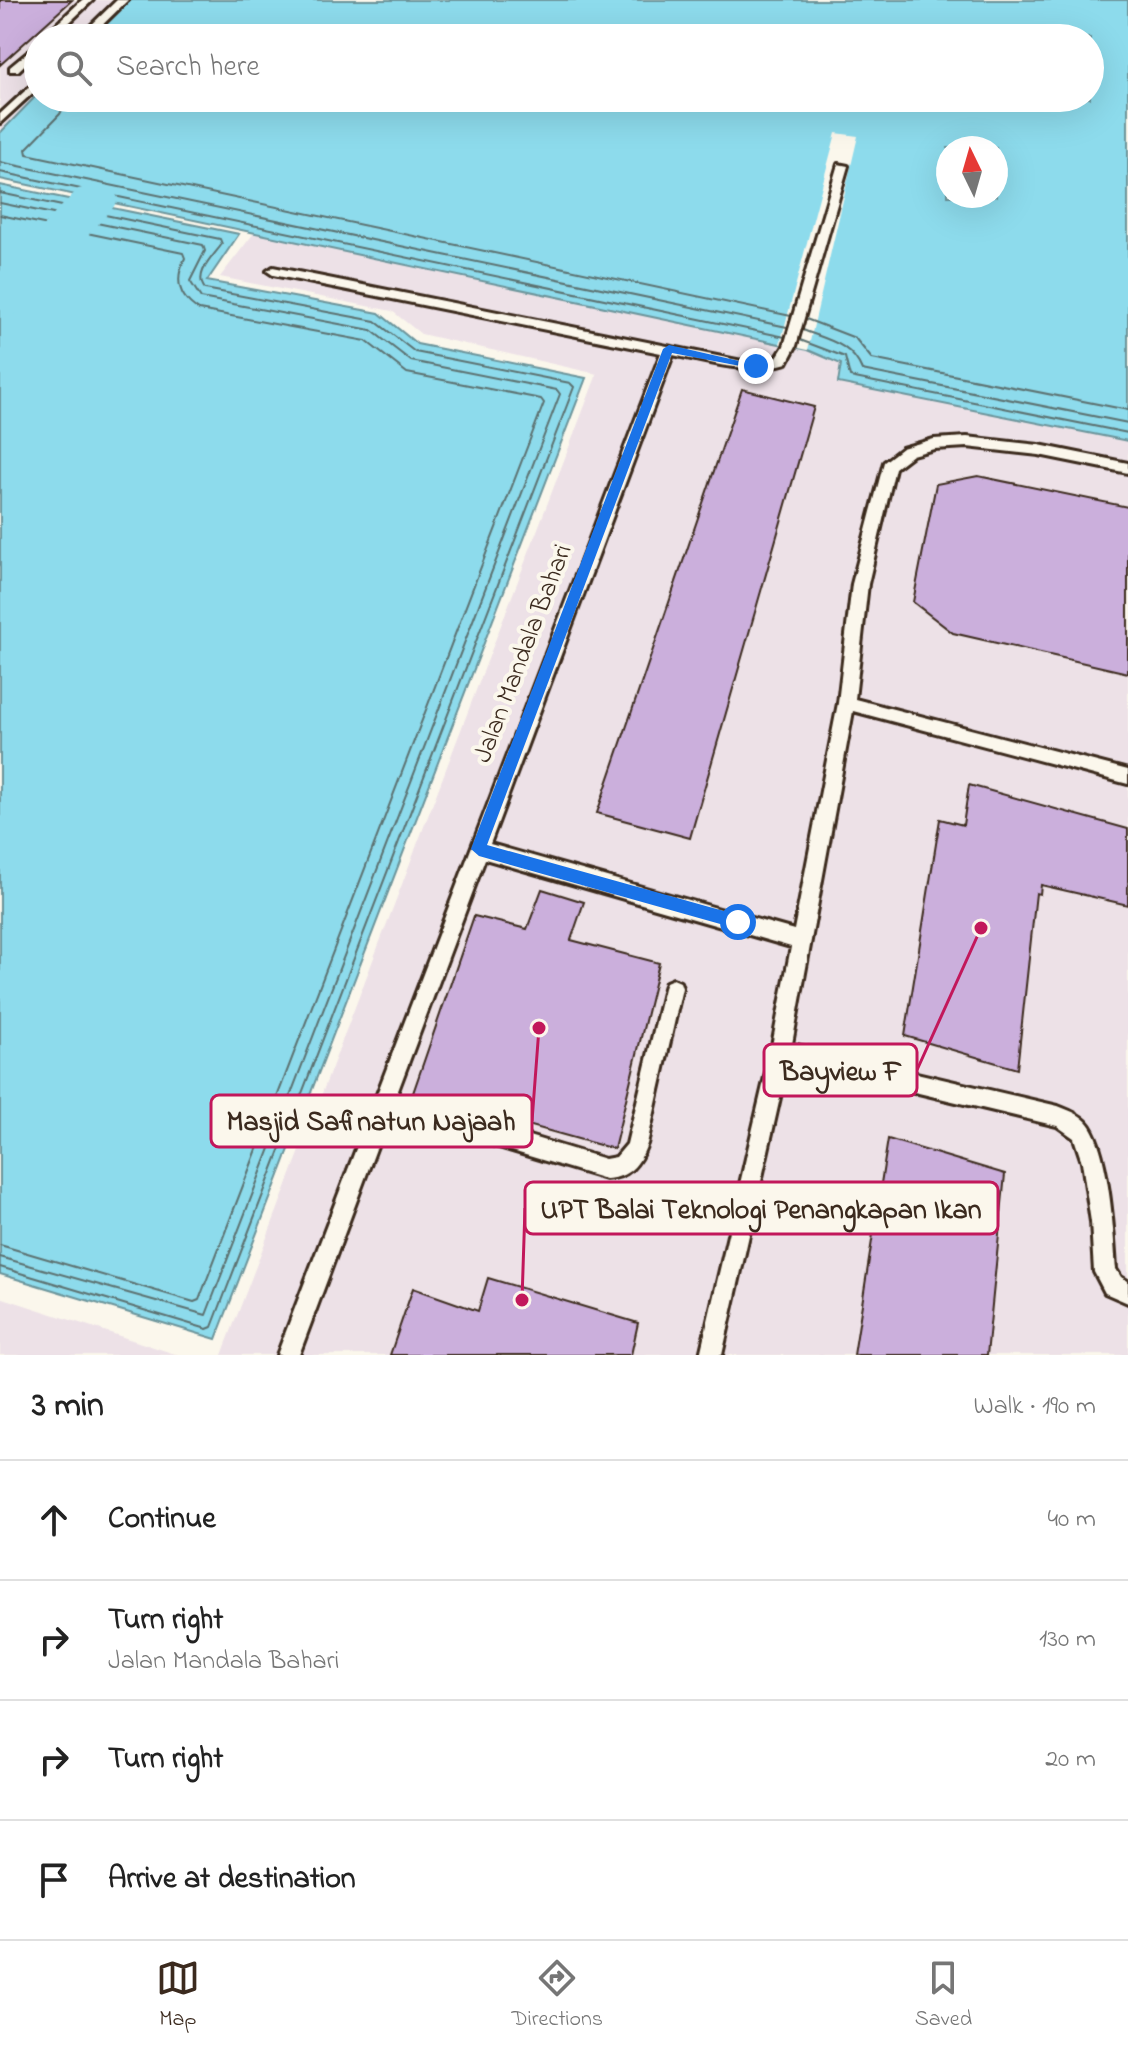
<!DOCTYPE html>
<meta charset="utf-8">
<style>
:root{--surface:#fff;--page:#f6f6f6;--text:#222;--muted:#767676;--line:#e0e0e0;--accent:#3b2a1e}
body{margin:0;font-family:"Indie Flower",sans-serif;background:var(--page);color:var(--text)}
.compass{position:absolute;left:936px;top:136px;width:72px;height:72px;border-radius:50%;background:var(--surface);box-shadow:0 8px 32px #0002;rotate:355deg}
.stop{position:absolute;width:24px;height:24px;margin:-18px;border:6px solid #1a73e8;border-radius:50%;background:#fff}
.stop.end{background:#1a73e8;border-color:#fff;box-shadow:0 2px 8px #0008}
.list{margin:0;padding:0;list-style:none}
h2{display:flex;justify-content:space-between;align-items:center;height:104px;margin:0;padding:0 32px;font-size:34px}
h2 small{font-size:26px;font-weight:400;color:var(--muted)}
.list li{display:grid;grid-template-columns:52px 1fr auto;gap:24px;align-items:center;box-sizing:border-box;height:120px;padding:0 32px;border-top:2px solid var(--line)}
.list b{display:block;font-size:30px;white-space:nowrap}
.list p{margin:0;font-size:26px;white-space:nowrap;color:var(--muted)}
.list em{font-size:26px;font-style:normal;color:var(--muted)}
.icon{flex:none;width:44px;height:44px;fill:none;stroke:currentColor;stroke-width:2;stroke-linecap:round;stroke-linejoin:round}
.map{position:relative;flex:none;width:1128px;height:1355px;overflow:hidden}
.search{position:absolute;background:var(--surface);box-shadow:0 8px 32px #0002;left:24px;right:24px;top:24px;height:88px;display:flex;align-items:center;gap:20px;box-sizing:border-box;padding:0 28px;border-radius:44px;color:var(--muted);font-size:30px}
.sheet{height:584px;background:var(--surface)}
nav{display:flex;justify-content:space-around;align-items:center;box-sizing:border-box;height:112px;border-top:2px solid var(--line);background:var(--surface);font-size:22px;color:var(--muted)}
nav a{display:grid;justify-items:center;gap:4px}
nav .on{color:var(--accent)}
.map>svg:first-child{display:block}
.built{fill:#ede1e7}
.water{fill:#8ddbec;stroke:#6c949a;stroke-width:2;fill-rule:evenodd}
.pier{fill:#fbf7ec}
.lines{fill:none;stroke-linecap:round;stroke-linejoin:round}
.shore{stroke:#5c7170;stroke-width:2}
.river{fill:#8ddbec;fill-rule:evenodd}
.building{fill:#cbafdc;stroke:#3b2a1e;stroke-width:2}
.service-casing{stroke:#3b2a1e;stroke-width:6}
.service{fill:#fbf7ec;fill-rule:evenodd}
.route{fill:#1a73e8}
.labels{text-anchor:middle;dominant-baseline:central;stroke-width:8;stroke-linejoin:round;paint-order:stroke}
.street-label{font-size:26px;fill:#3b2a1e;stroke:#fbf7ec}
.leader{fill:none;stroke:#c2185b;stroke-width:3}
.callout-dot{fill:#c2185b;stroke:#fbf7ec;stroke-width:3}
.callout{fill:#fbf7ec;stroke:#c2185b;stroke-width:3}
.callout-label{font-size:28px;text-anchor:middle;font-weight:bold;fill:#3b2a1e}
</style>
<div class="map">
<svg width="1128" height="1355" viewBox="0 0 1128 1355">
<rect width="100%" height="100%" fill="#fbf7ec"/>
<filter id="ink" filterUnits="userSpaceOnUse"><feTurbulence type="fractalNoise" baseFrequency=".0125" numOctaves="2"/><feDisplacementMap in="SourceGraphic" scale="16" xChannelSelector="R" yChannelSelector="G"/><feConvolveMatrix kernelMatrix="1 2 1 2 8 2 1 2 1" color-interpolation-filters="sRGB"/></filter>
<g filter="url(#ink)">
<path class="built" d="M 0,0 L 130,0 L 92,38 L 38,38 L 38,93 L 0,132 Z
M 254,233 L 808,350 L 841,364 L 838,383 L 1128,441 L 1128,1355 L 222,1355 L 597,374 L 421,334 L 392,311 L 220,277 Z
M 0,1297 L 178,1355 L 0,1355 Z"/>
<path class="water" d="M 130,0 L 1128,0 L 1128,441 L 838,383 L 841,364 L 808,350 L 0,179 L 0,133 L 38,94 L 38,98 L 1090,98 L 1090,38 L 93,38 ZM 948,148 L 996,148 L 996,196 L 948,196 Z
M 0,185 L 239,234 L 207,281 L 379,313 L 417,344 L 586,378 L 216,1339 L 0,1274 Z"/>
<path class="pier" d="M 836,133 L 858,136 L 808,350 L 780,344 Z"/>
<g class="lines">
<path class="shore" d="M 68,98 L 60,114 L 26,149 L 27,154 L 791,316
M 0,162 L 787,327
M 0,172 L 785,337
M 0,193 L 220,239 L 222,244 C 213,257 193,274 205,289 L 375,321 L 415,352 L 570,383 L 574,387 L 212,1327 L 207,1329 L 0,1267
M 0,203 L 203,245 L 205,251 L 190,281 L 201,298 L 371,330 L 411,361 L 557,390 L 560,394 L 206,1315 L 0,1257
M 0,215 L 183,253 L 185,258 C 174,280 178,297 199,310 L 366,341 L 407,373 L 541,399 L 544,403 L 199,1300 L 194,1302 L 0,1245
M 806,319 L 855,338 L 872,359 L 1128,410
M 803,330 C 828,340 851,343 862,370 L 1128,423
M 800,340 L 845,357 L 850,377 L 1128,433"/>
<path class="river" d="M 95,185 L 112,189 L 119,199 L 112,209 L 18,313 L 0,318 L 0,271 L 78,189 Z"/>
</g>
<path class="building" d="M 0,0 L 72,0 L 0,65 Z
M 742,389 L 814,407 L 690,838 L 597,813 Z
M 978,476 L 1128,507 L 1128,673 L 953,633 L 913,602 L 936,484 Z
M 969,785 L 1128,829 L 1128,905 L 1041,885 L 1040,894 L 1036,893 L 1017,1069 L 905,1036 L 940,819 L 963,825 Z
M 542,889 L 584,902 L 571,940 L 659,963 L 614,1149 L 413,1093 L 474,916 L 527,929 Z
M 888,1139 L 1005,1174 L 987,1355 L 854,1355 Z
M 488,1278 L 638,1323 L 631,1355 L 390,1355 L 413,1288 L 478,1311 Z"/>
<g class="lines">
<defs>
<path id="service" d="M 82,0 L 93,0 L 53,38 L 42,38 Z
M 117,0 L 128,0 L 89,38 L 78,38 Z
M 38,44 L 38,52 L 18,71 L 10,71 L 10,67 Z
M 38,79 L 38,88 L 0,123 L 0,114 Z
M 838,164 L 848,166 L 796,346 L 787,363 C 748,375 712,363 673,355 L 490,844 L 794,930 L 838,703 L 852,584 L 884,462 L 902,448 L 934,439 L 967,437 L 1039,445 L 1128,463 L 1128,473 L 1039,455 L 967,447 L 934,449 L 912,455 L 895,468 L 868,584 L 855,699 L 1128,770 L 1128,784 L 853,711 L 792,1044 L 1058,1106 C 1068,1110 1078,1113 1086,1121 C 1109,1145 1114,1236 1116,1269 L 1121,1277 L 1128,1281 L 1128,1303 L 1105,1293 L 1094,1272 L 1091,1222 L 1082,1162 L 1074,1138 L 1057,1126 L 788,1062 L 722,1355 L 700,1355 L 771,1051 L 791,947 L 485,859 L 396,1096 L 605,1159 L 616,1157 L 627,1144 L 664,988 L 666,982 L 673,979 L 680,982 L 682,988 L 647,1144 C 639,1165 629,1178 605,1179 L 389,1114 L 299,1355 L 277,1355 L 661,353 L 273,275 L 267,271 L 273,267 L 742,361 L 765,361 L 777,357 L 784,346 Z"/>
</defs>
<use href="#service" class="service-casing"/>
<use href="#service" class="service"/>
</g>
</g>
<path class="route" d="M 669,345 L 761,366 L 756,369 L 672,353 L 487,845 L 738,915 L 746,922 L 738,929 L 479,856 L 471,849 L 663,349 Z"/>
<g class="labels">
<g class="street-label">
<text transform="translate(524 654) rotate(-69)">Jalan Mandala Bahari</text>
</g>
</g>
<path class="leader" d="M981 928L917 1070M539 1028L532 1121M522 1300L525 1208"/>
<g class="callout-dot">
<circle cx="981" cy="928" r="8"/>
<circle cx="539" cy="1028" r="8"/>
<circle cx="522" cy="1300" r="8"/>
</g>
<g class="callout">
<rect x="764" y="1044" width="153" height="52" rx="8"/>
<rect x="211" y="1095" width="321" height="52" rx="8"/>
<rect x="525" y="1182" width="473" height="52" rx="8"/>
</g>
<g class="callout-label">
<text x="841" y="1080">Bayview F</text>
<text x="371" y="1130">Masjid Safinatun Najaah</text>
<text x="761" y="1218">UPT Balai Teknologi Penangkapan Ikan</text>
</g>
</svg>
<svg class="compass" viewBox="-18 -18 36 36"><path d="M0-13l5 13h-10z" fill="#e53935"/><path d="M0 13l5-13h-10z" fill="#767676"/></svg>
<div class="stop" style="left:738px;top:922px"></div>
<div class="stop end" style="left:756px;top:366px"></div>
<div class="search"><svg class="icon" aria-label="search" viewBox="0 0 24 24"><circle cx="10" cy="10" r="6"/><path d="M15 15l6 6"/></svg>Search here</div>
</div>
<section class="sheet">
<h2>3 min<small>Walk · 190 m</small></h2>
<ul class="list">
<li><svg class="icon" aria-label="ahead" viewBox="0 0 24 24"><path d="M12 20V5M6 11l6-6 6 6"/></svg><div><b>Continue</b></div><em>40 m</em></li>
<li><svg class="icon" aria-label="right" viewBox="0 0 24 24"><path d="M7 20v-9h11M14 6l5 5-5 5"/></svg><div><b>Turn right</b><p>Jalan Mandala Bahari</p></div><em>130 m</em></li>
<li><svg class="icon" aria-label="right" viewBox="0 0 24 24"><path d="M7 20v-9h11M14 6l5 5-5 5"/></svg><div><b>Turn right</b></div><em>20 m</em></li>
<li><svg class="icon" aria-label="arrive" viewBox="0 0 24 24"><path d="M6 21V4h12l-3 4 3 4H6"/></svg><div><b>Arrive at destination</b></div></li>
</ul>
</section>
<nav>
<a class="on"><svg class="icon" aria-label="map" viewBox="0 0 24 24"><path d="M3 6l6-2 6 2 6-2v14l-6 2-6-2-6 2zM9 4v14M15 6v14"/></svg>Map</a>
<a><svg class="icon" aria-label="directions" viewBox="0 0 24 24"><path d="M12 3l9 9-9 9-9-9zM9 14v-3h6M13 9l2 2-2 2"/></svg>Directions</a>
<a><svg class="icon" aria-label="saved" viewBox="0 0 24 24"><path d="M7 4h10v16l-5-4-5 4z"/></svg>Saved</a>
</nav>
